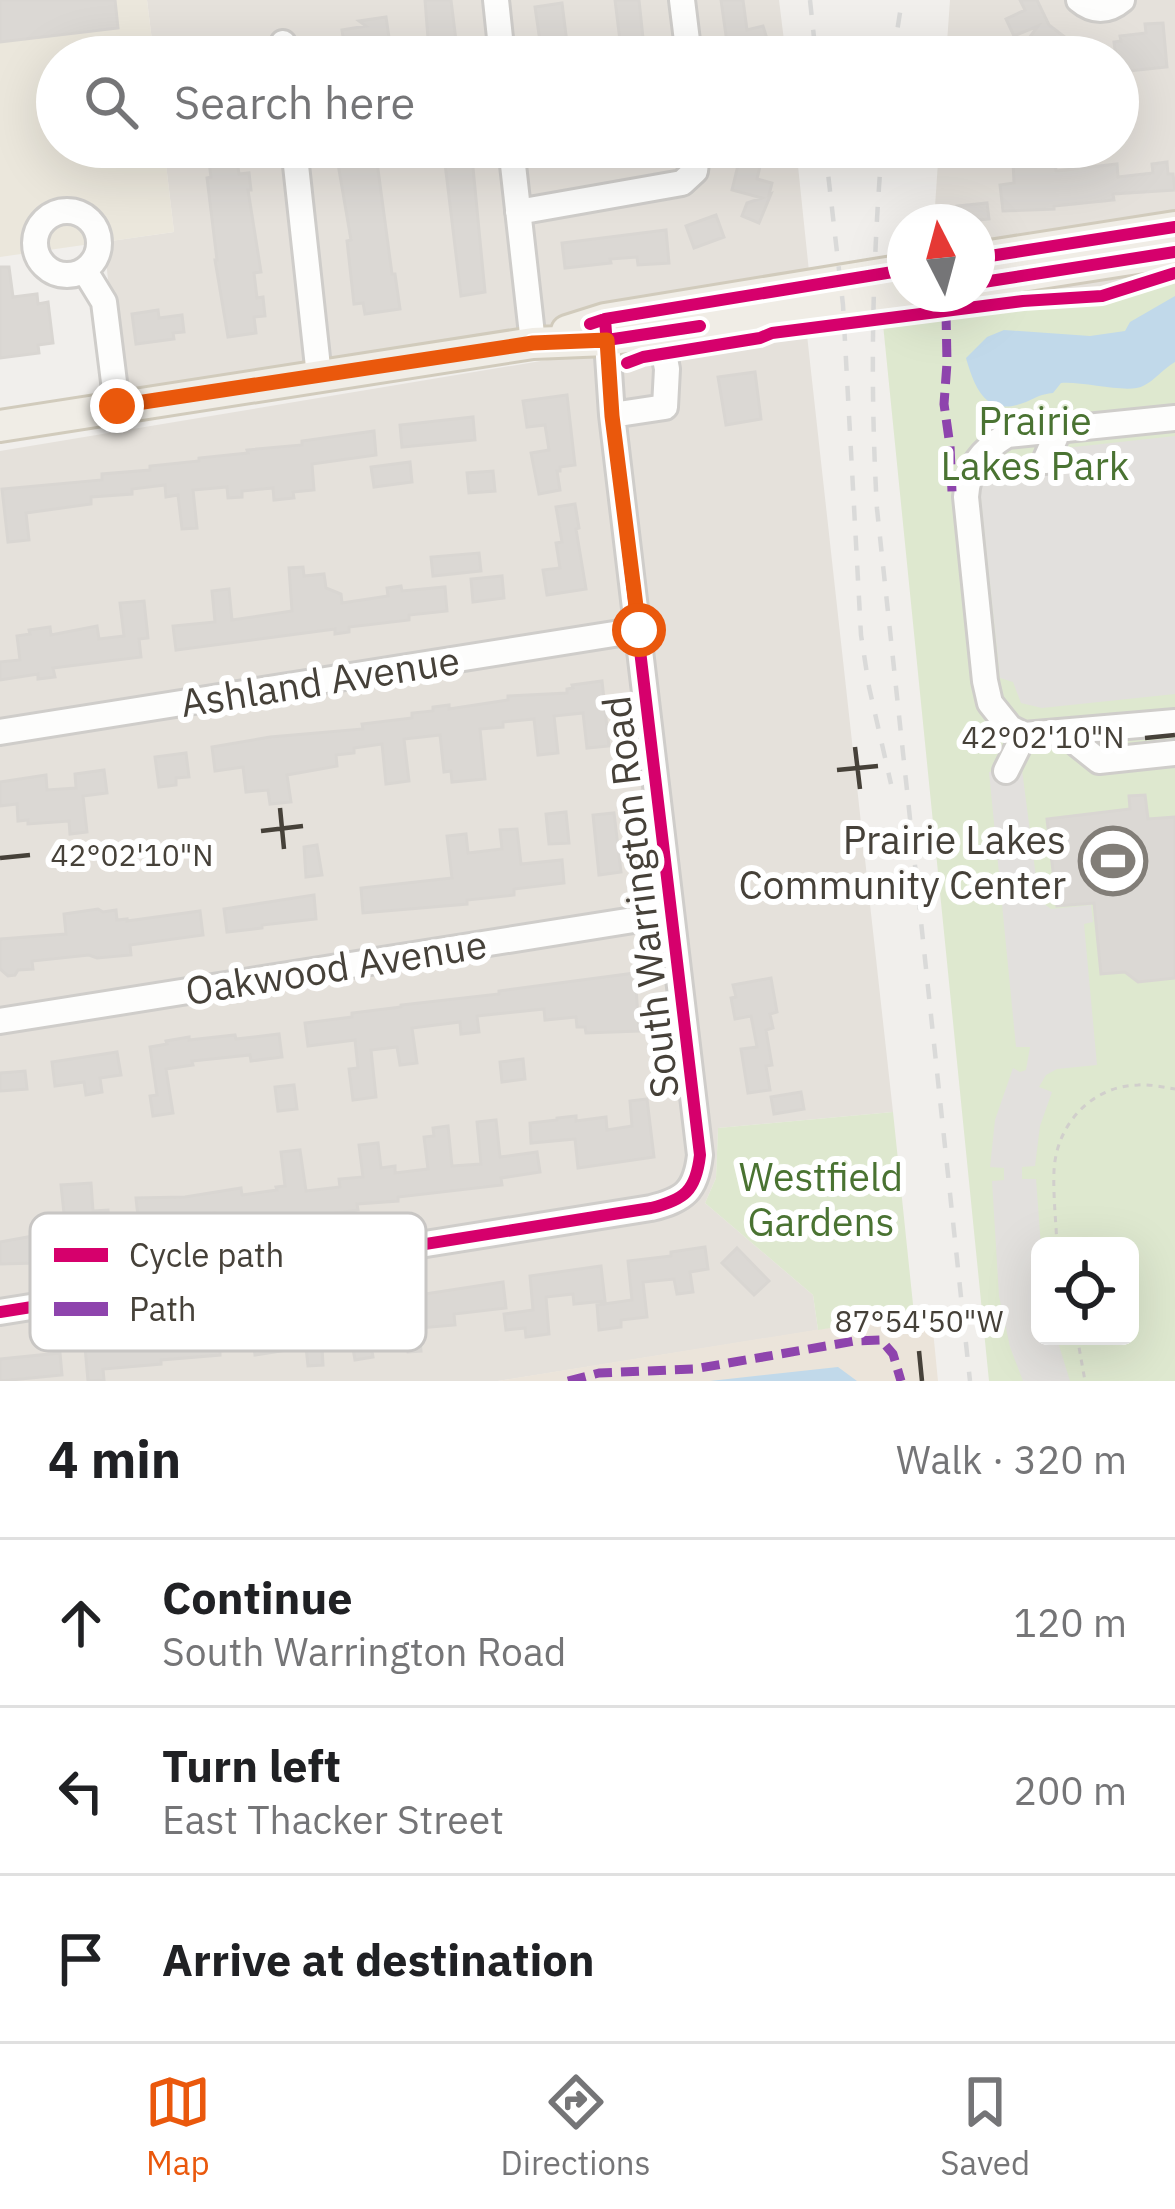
<!DOCTYPE html>
<meta charset="utf-8">
<style>
:root{--surface:#fff;--page:#f6f6f6;--text:#202124;--muted:#757577;--line:#e0e0e0;--accent:#ea580c}
body{margin:0;font-family:"IBM Plex Sans",sans-serif;background:var(--page);color:var(--text)}
.controls{position:absolute;right:36px;bottom:36px;display:grid;overflow:hidden;border-radius:18px;box-shadow:0 12px 48px #0002}
.controls button{width:108px;height:108px;display:grid;place-items:center;padding:0;border:0;border-bottom:3px solid var(--line);background:var(--surface);color:var(--text);font:60px sans-serif}
.compass{position:absolute;left:887px;top:204px;width:108px;height:108px;border-radius:50%;background:var(--surface);box-shadow:0 12px 48px #0002;rotate:354deg}
.stop{position:absolute;width:36px;height:36px;margin:-27px;border:9px solid #ea580c;border-radius:50%;background:#fff}
.stop.end{background:#ea580c;border-color:#fff;box-shadow:0 3px 12px #0008}
.list{margin:0;padding:0;list-style:none}
h2{display:flex;justify-content:space-between;align-items:center;height:156px;margin:0;padding:0 48px;font-size:51px}
h2 small{font-size:39px;font-weight:400;color:var(--muted)}
.list li{display:grid;grid-template-columns:78px 1fr auto;gap:36px;align-items:center;box-sizing:border-box;height:168px;padding:0 48px;border-top:3px solid var(--line)}
.list b{display:block;font-size:45px;white-space:nowrap}
.list p{margin:0;font-size:39px;white-space:nowrap;color:var(--muted)}
.list em{font-size:39px;font-style:normal;color:var(--muted)}
.icon{flex:none;width:66px;height:66px;fill:none;stroke:currentColor;stroke-width:2;stroke-linecap:round;stroke-linejoin:round}
.map{position:relative;flex:none;width:1175px;height:1381px;overflow:hidden}
.search{position:absolute;background:var(--surface);box-shadow:0 12px 48px #0002;left:36px;right:36px;top:36px;height:132px;display:flex;align-items:center;gap:30px;box-sizing:border-box;padding:0 42px;border-radius:66px;color:var(--muted);font-size:45px}
.sheet{height:660px;background:var(--surface)}
nav{display:flex;justify-content:space-around;align-items:center;box-sizing:border-box;height:168px;border-top:3px solid var(--line);background:var(--surface);font-size:33px;color:var(--muted)}
nav a{display:grid;justify-items:center;gap:6px}
nav .on{color:var(--accent)}
.map>svg:first-child{display:block}
.residential{fill:#e5e1db}
.commercial{fill:#ebe4da}
.education{fill:#ebe7dc}
.green{fill:#dee8cf;fill-rule:evenodd}
.parking{fill:#e2e0dd}
.water{fill:#c1d9ea}
.building{fill:#dbd8d4;stroke:#d9d6d2;stroke-width:3}
.lines{fill:none;stroke-linecap:round;stroke-linejoin:round}
.minor-casing{stroke:#cfcdca;stroke-width:30}
.major-casing{stroke:#d1cbbc;stroke-width:36}
.path{stroke:#d1cfcc;stroke-width:3;stroke-dasharray:6 6;stroke-linecap:butt}
.minor{stroke:#fdfdfc;stroke-width:24}
.major{stroke:#f0ede6;stroke-width:30}
.rail{stroke:#dadad9;stroke-width:4.5;stroke-dasharray:15 15;stroke-linecap:butt}
.quiet{stroke:#8e44ad;stroke-width:9;stroke-dasharray:18 9;stroke-linecap:butt}
.cycleway-casing{stroke:#fff;stroke-width:20}
.cycleway{stroke:#d6006c;stroke-width:12}
.route{stroke:#ea580c;stroke-width:15}
.ticks{fill:none;stroke:#464139;stroke-width:4.5}
.labels{text-anchor:middle;dominant-baseline:central;stroke-width:12;stroke-linejoin:round;paint-order:stroke}
.park-label{font-size:39px;fill:#4a7332;stroke:#fff}
.street-label{font-size:39px;fill:#464139;stroke:#fff}
.poi-label{font-size:39px;fill:#464139;stroke:#fff;text-anchor:end}
.key{fill:#fff;stroke:#c8c6c4;stroke-width:3}
.key-label{font-size:33px;fill:#464139}
.ticks-label{font-size:30px;text-anchor:middle;fill:#464139;stroke:#fff;stroke-width:12;stroke-linejoin:round;paint-order:stroke}
</style>
<div class="map">
<svg width="1175" height="1381" viewBox="0 0 1175 1381">
<rect width="100%" height="100%" fill="#f1efec"/>
<path class="residential" d="M 147,0 L 779,0 L 786,57 L 154,57 Z
M 950,0 L 1175,0 L 1175,277 L 938,315 L 936,294 L 977,294 L 977,222 L 934,222 L 939,147 L 1118,147 L 1118,57 L 946,57 Z
M 164,147 L 796,147 L 810,281 L 537,336 L 121,401 L 104,242 L 174,232 Z
M 805,317 L 893,1112 L 718,1128 L 716,1178 L 705,1203 L 813,1295 L 818,1330 L 498,1381 L 0,1381 L 0,451 Z"/>
<path class="commercial" d="M 931,1310 L 938,1381 L 497,1381 L 914,1314 Z"/>
<path class="education" d="M 0,0 L 147,0 L 154,57 L 57,57 L 57,147 L 164,147 L 174,232 L 0,257 Z"/>
<path class="green" d="M 1175,277 L 1175,1381 L 989,1381 L 883,324 ZM 1040,1246 L 1130,1246 L 1130,1336 L 1040,1336 Z
M 893,1112 L 914,1314 L 818,1330 L 813,1295 L 705,1203 L 716,1178 L 718,1128 Z"/>
<path class="parking" d="M 1175,436 L 1175,694 L 1042,708 L 1021,703 L 1013,682 L 1000,678 L 979,480 L 991,480 L 1007,466 L 1062,460 L 1065,448 Z
M 1022,770 L 1039,900 L 1051,909 L 1091,905 L 1093,922 L 1084,924 L 1097,1065 L 1057,1069 L 1046,1075 L 1039,1087 L 1052,1092 L 1040,1126 L 1035,1166 L 1022,1167 L 1022,1179 L 1036,1179 L 1041,1246 L 1040,1336 L 1056,1336 L 1070,1381 L 1023,1381 L 1010,1347 L 999,1296 L 992,1181 L 1004,1180 L 1004,1168 L 990,1167 L 995,1120 L 1013,1068 L 1020,1072 L 1026,1070 L 1030,1047 L 1016,1047 L 989,772 Z"/>
<path class="water" d="M 1175,296 L 1175,362 C 1163,369 1154,381 1143,386 C 1128,394 1083,381 1061,383 L 1053,393 C 1041,394 1037,397 1026,402 C 986,418 975,389 966,358 L 987,337 L 1004,330 L 1090,336 L 1125,331 L 1130,322 Z
M 838,1367 L 857,1381 L 710,1381 Z"/>
<path class="building" d="M 0,0 L 115,0 L 118,28 L 0,42 Z
M 425,0 L 451,0 L 458,57 L 439,57 L 438,50 L 429,51 Z
M 615,0 L 639,0 L 645,57 L 622,57 Z
M 721,0 L 743,0 L 747,30 L 763,26 L 768,42 L 749,47 L 751,57 L 729,57 Z
M 1020,0 L 1037,0 L 1049,25 L 1070,41 L 1058,57 L 1015,57 L 1038,26 L 1014,36 L 1006,19 L 1025,10 Z
M 562,3 L 568,51 L 542,55 L 535,7 Z
M 386,17 L 391,51 L 346,57 L 342,30 L 366,26 L 359,21 Z
M 1163,23 L 1167,67 L 1118,72 L 1114,42 L 1121,41 L 1120,36 L 1146,33 L 1145,24 Z
M 207,147 L 235,147 L 239,174 L 249,173 L 251,190 L 248,190 L 261,272 L 254,273 L 257,298 L 263,297 L 265,316 L 254,317 L 256,333 L 228,337 L 215,260 L 217,260 L 207,178 L 211,177 Z
M 339,147 L 375,147 L 392,274 L 395,274 L 400,309 L 365,314 L 363,303 L 354,304 L 347,241 L 351,240 L 337,158 L 340,157 Z
M 443,147 L 471,147 L 485,292 L 461,296 Z
M 552,147 L 621,147 L 621,155 L 554,164 Z
M 1053,150 L 1056,171 L 1117,164 L 1118,177 L 1153,173 L 1152,164 L 1167,162 L 1168,174 L 1173,174 L 1175,190 L 1113,194 L 1114,200 L 1054,206 L 1054,209 L 1003,211 L 1000,185 L 1014,183 L 1013,161 L 1040,160 L 1039,151 Z
M 741,153 L 762,158 L 757,179 L 772,183 L 769,195 L 771,194 L 759,223 L 742,216 L 747,203 L 762,198 L 732,190 Z
M 987,203 L 989,219 L 959,222 L 957,206 Z
M 716,215 L 724,237 L 694,248 L 686,226 Z
M 666,230 L 669,263 L 638,265 L 637,257 L 610,259 L 611,263 L 565,268 L 562,243 Z
M 0,267 L 9,267 L 13,297 L 37,294 L 38,304 L 48,302 L 53,343 L 38,345 L 39,353 L 0,358 Z
M 158,310 L 159,318 L 182,315 L 184,332 L 173,333 L 174,339 L 136,344 L 132,314 Z
M 755,372 L 761,419 L 726,425 L 718,377 Z
M 567,395 L 575,465 L 560,467 L 560,471 L 557,471 L 560,490 L 539,494 L 531,453 L 549,450 L 545,425 L 527,427 L 523,401 Z
M 473,417 L 475,440 L 402,447 L 400,425 Z
M 374,431 L 376,455 L 312,464 L 314,490 L 293,492 L 294,498 L 274,500 L 273,488 L 242,491 L 242,497 L 228,498 L 227,487 L 193,490 L 197,528 L 182,529 L 178,495 L 166,497 L 165,485 L 132,489 L 132,494 L 91,497 L 91,504 L 26,513 L 29,540 L 8,542 L 2,489 L 102,480 L 102,474 L 150,470 L 150,466 L 199,461 L 199,458 L 248,453 L 247,450 L 302,445 L 302,441 Z
M 410,462 L 412,482 L 374,487 L 371,467 Z
M 493,471 L 495,491 L 469,493 L 467,473 Z
M 575,504 L 579,528 L 576,529 L 586,589 L 547,595 L 543,570 L 560,568 L 556,543 L 562,542 L 556,507 Z
M 479,553 L 481,571 L 433,576 L 431,557 Z
M 303,567 L 304,576 L 324,574 L 326,588 L 341,594 L 342,603 L 388,596 L 387,588 L 401,586 L 402,591 L 445,587 L 447,611 L 409,615 L 409,620 L 349,627 L 349,632 L 335,634 L 335,629 L 176,650 L 173,626 L 215,622 L 212,591 L 229,589 L 232,620 L 292,611 L 289,568 Z
M 502,576 L 504,598 L 473,602 L 471,579 Z
M 144,601 L 148,638 L 139,639 L 141,657 L 53,668 L 55,677 L 38,679 L 38,674 L 0,680 L 0,662 L 20,660 L 17,636 L 30,634 L 29,630 L 50,627 L 51,635 L 97,626 L 99,639 L 124,636 L 120,603 Z
M 602,681 L 609,746 L 587,748 L 583,713 L 554,716 L 558,753 L 538,755 L 534,719 L 503,722 L 503,727 L 480,729 L 485,779 L 452,782 L 451,771 L 444,772 L 440,735 L 404,739 L 409,781 L 386,784 L 382,744 L 354,748 L 354,753 L 336,755 L 337,766 L 287,775 L 291,802 L 270,804 L 268,790 L 246,792 L 243,767 L 215,771 L 212,747 L 270,737 L 363,729 L 362,724 L 412,718 L 412,713 L 433,711 L 433,707 L 449,705 L 449,709 L 508,700 L 508,696 L 567,693 L 567,689 L 573,688 L 572,685 Z
M 186,753 L 189,777 L 176,778 L 176,785 L 159,787 L 155,757 Z
M 104,770 L 107,793 L 83,796 L 87,832 L 70,834 L 69,821 L 28,824 L 28,820 L 18,821 L 17,804 L 0,806 L 0,782 L 46,775 L 47,790 L 76,788 L 75,774 Z
M 1145,795 L 1148,819 L 1175,817 L 1175,978 L 1138,982 L 1125,972 L 1101,974 L 1094,903 L 1057,906 L 1047,819 L 1130,809 L 1129,796 Z
M 566,812 L 569,843 L 549,844 L 546,814 Z
M 614,813 L 621,872 L 599,875 L 593,815 Z
M 517,829 L 521,864 L 562,860 L 564,883 L 514,889 L 514,895 L 467,900 L 467,904 L 363,913 L 361,888 L 452,878 L 447,836 L 466,834 L 468,853 L 502,849 L 500,830 Z
M 317,845 L 322,875 L 306,877 L 304,847 Z
M 314,895 L 316,919 L 262,925 L 262,928 L 227,932 L 224,909 Z
M 98,909 L 103,912 L 116,910 L 117,920 L 127,919 L 127,921 L 200,911 L 203,935 L 130,945 L 131,955 L 97,958 L 89,955 L 32,961 L 33,969 L 18,970 L 15,975 L 8,976 L 0,969 L 0,939 L 66,934 L 64,914 Z
M 635,973 L 639,1031 L 586,1033 L 585,1027 L 577,1027 L 576,1017 L 545,1020 L 544,1009 L 477,1016 L 479,1032 L 461,1034 L 460,1022 L 412,1028 L 417,1063 L 400,1065 L 397,1047 L 371,1050 L 376,1097 L 353,1100 L 349,1069 L 358,1068 L 355,1040 L 308,1046 L 305,1023 L 352,1017 L 352,1013 L 401,1007 L 401,1005 L 499,994 L 499,991 Z
M 771,978 L 777,1012 L 770,1014 L 773,1028 L 766,1030 L 772,1065 L 766,1066 L 770,1090 L 748,1093 L 741,1049 L 757,1047 L 751,1016 L 735,1019 L 731,998 L 736,997 L 733,985 Z
M 279,1034 L 282,1057 L 251,1061 L 250,1055 L 192,1061 L 193,1065 L 166,1069 L 173,1113 L 153,1116 L 150,1096 L 157,1095 L 150,1047 L 167,1044 L 166,1041 L 189,1037 L 189,1040 L 235,1035 L 236,1039 Z
M 117,1052 L 121,1075 L 100,1078 L 102,1092 L 86,1095 L 84,1082 L 55,1086 L 52,1062 Z
M 523,1059 L 525,1079 L 502,1082 L 500,1062 Z
M 25,1071 L 27,1089 L 0,1091 L 0,1073 Z
M 294,1085 L 297,1109 L 278,1111 L 275,1087 Z
M 801,1092 L 804,1109 L 774,1114 L 771,1097 Z
M 647,1099 L 654,1157 L 578,1168 L 575,1139 L 531,1143 L 530,1123 L 557,1120 L 557,1118 L 576,1116 L 576,1121 L 606,1117 L 607,1130 L 632,1126 L 630,1101 Z
M 496,1120 L 500,1157 L 537,1152 L 540,1172 L 501,1178 L 502,1185 L 398,1197 L 398,1201 L 357,1204 L 358,1210 L 217,1230 L 215,1213 L 187,1216 L 189,1234 L 111,1244 L 111,1246 L 78,1249 L 77,1240 L 45,1244 L 44,1226 L 65,1223 L 61,1185 L 91,1183 L 93,1211 L 108,1210 L 109,1220 L 138,1217 L 136,1198 L 185,1197 L 241,1188 L 242,1195 L 277,1190 L 276,1187 L 285,1186 L 281,1152 L 300,1150 L 306,1191 L 340,1187 L 339,1179 L 363,1177 L 359,1145 L 378,1143 L 381,1168 L 395,1166 L 395,1173 L 428,1169 L 424,1137 L 434,1136 L 433,1128 L 448,1126 L 452,1166 L 481,1164 L 477,1122 Z
M 38,1235 L 40,1258 L 36,1258 L 36,1263 L 0,1264 L 0,1242 Z
M 705,1247 L 708,1269 L 690,1272 L 693,1292 L 677,1294 L 674,1279 L 643,1282 L 647,1317 L 621,1320 L 621,1327 L 599,1330 L 597,1305 L 632,1300 L 628,1261 L 671,1256 L 671,1252 Z
M 737,1248 L 769,1281 L 754,1295 L 722,1263 Z
M 601,1266 L 605,1301 L 574,1304 L 573,1294 L 546,1297 L 549,1334 L 526,1337 L 525,1328 L 506,1330 L 504,1314 L 533,1310 L 530,1276 Z
M 503,1282 L 506,1308 L 454,1314 L 455,1325 L 419,1328 L 421,1351 L 408,1352 L 406,1328 L 369,1332 L 373,1357 L 355,1360 L 352,1343 L 322,1346 L 323,1365 L 308,1366 L 306,1347 L 255,1355 L 254,1347 L 220,1351 L 220,1355 L 161,1360 L 161,1364 L 103,1369 L 104,1380 L 88,1381 L 85,1347 L 175,1335 L 174,1330 L 324,1312 L 324,1310 L 373,1305 L 373,1302 Z
M 60,1353 L 62,1375 L 0,1381 L 0,1359 Z"/>
<g class="lines">
<defs>
<path id="minor" d="M 496,0 L 502,57
M 682,0 L 689,57
M 1079,0 C 1093,12 1108,12 1122,0
M 283,43 L 284,57
M 294,147 L 319,376
M 511,147 L 533,343
M35 243a32 32 0 1 1 64 0a32 32 0 1 1-64 0Z
M 518,212 L 682,183 L 695,171 L 698,147
M 85,271 L 104,302 L 117,406
M 612,415 L 665,407 L 667,369 L 660,333
M 1175,418 L 1007,435 C 981,451 968,467 966,497 L 985,681 L 990,703 L 1010,728 L 1024,735 L 1175,722
M 1045,461 L 1060,427
M 0,732 L 639,630
M 1064,733 L 1099,761 L 1175,753
M 1006,771 L 1024,735
M 0,1021 L 671,914
M 0,1312 L 651,1208 C 684,1200 696,1191 700,1155 L 612,415 L 606,327"/>
<path id="major" d="M 977,258 L 1175,227
M 977,283 L 1175,252
M 567,331 L 605,319 L 905,270
M 0,426 L 533,343 L 607,340 L 910,294"/>
</defs>
<use href="#minor" class="minor-casing"/>
<use href="#major" class="major-casing"/>
<path class="path" d="M 984,728 L 987,752 L 990,752
M 1057,1246 C 1056,1221 1053,1195 1054,1171 C 1056,1125 1091,1086 1138,1085 C 1150,1084 1163,1087 1175,1089
M 1077,1336 L 1085,1381"/>
<use href="#minor" class="minor"/>
<use href="#major" class="major"/>
<path class="rail" d="M 810,0 L 816,57
M 893,57 L 902,0
M 825,147 L 843,305 L 861,635 L 869,687 L 891,784
M 882,147 C 872,269 870,387 877,509 L 970,1381"/>
<path class="quiet" d="M 946,312 L 947,363 L 944,404 L 950,446 L 952,492
M 568,1381 L 599,1373 L 694,1369 L 855,1341 L 881,1340 L 893,1354 L 901,1381"/>
<defs>
<path id="cycleway" d="M 977,258 L 1175,227
M 977,283 L 1175,252
M 590,324 L 605,319 L 905,270
M 533,343 L 607,340 L 700,326
M 627,363 L 643,357 L 760,338 L 772,333 L 1023,301 L 1102,296 L 1175,273
M 0,1312 L 651,1208 C 684,1200 696,1191 700,1155 L 612,415 L 605,319"/>
</defs>
<use href="#cycleway" class="cycleway-casing"/>
<use href="#cycleway" class="cycleway"/>
</g>
<g class="lines">
<path class="route" d="M 117,406 L 533,343 L 607,340 L 612,416 L 639,630"/>
</g>
<path class="ticks" d="M 1145,738 L 1175,735M 855,747 L 860,789M 837,770 L 878,766M 280,808 L 284,849M 261,831 L 303,826M 0,858 L 30,855M 919,1351 L 922,1381"/>
<defs>
<symbol id="stadium-ring" viewBox="-11 -11 22 22"><circle r="9.5" fill="#fff" stroke="#827e78" stroke-width="1.5"/><path d="M0-5a6.5 5 0 1 0 0 10a6.5 5 0 1 0 0-10ZM-3.5-1.8h7v3.6h-7Z" fill="#827e78"/></symbol>
</defs>
<g fill-rule="evenodd">
<use href="#stadium-ring" x="1075" y="823" width="76" height="76"/>
</g>
<g class="labels">
<g class="park-label">
<text x="1035" y="420">Prairie<tspan x="1035" dy="45">Lakes Park</tspan></text>
<text x="821" y="1176">Westfield<tspan x="821" dy="45">Gardens</tspan></text>
</g>
<g class="street-label">
<text transform="translate(320 681) rotate(-9)">Ashland Avenue</text>
<text transform="translate(640 897) rotate(-97)">South Warrington Road</text>
<text transform="translate(336 967) rotate(-9)">Oakwood Avenue</text>
</g>
<g class="poi-label">
<text x="1066" y="839">Prairie Lakes<tspan x="1066" dy="45">Community Center</tspan></text>
</g>
</g>
<rect x="30" y="1213" width="396" height="138" rx="18" class="key"/>
<rect x="54" y="1248" width="54" height="14" fill="#d6006c"/>
<rect x="54" y="1302" width="54" height="14" fill="#8e44ad"/>
<g class="key-label">
<text x="129" y="1267">Cycle path</text>
<text x="129" y="1321">Path</text>
</g>
<g class="ticks-label">
<text x="1043" y="748">42°02'10"N</text>
<text x="132" y="866">42°02'10"N</text>
<text x="919" y="1332">87°54'50"W</text>
</g>
</svg>
<div class="controls">
<button><svg class="icon" aria-label="locate" viewBox="0 0 24 24"><circle cx="12" cy="12" r="6"/><path d="M12 2v4M12 18v4M2 12h4M18 12h4"/></svg></button>
</div>
<svg class="compass" viewBox="-18 -18 36 36"><path d="M0-13l5 13h-10z" fill="#e53935"/><path d="M0 13l5-13h-10z" fill="#757577"/></svg>
<div class="stop" style="left:639px;top:630px"></div>
<div class="stop end" style="left:117px;top:406px"></div>
<div class="search"><svg class="icon" aria-label="search" viewBox="0 0 24 24"><circle cx="10" cy="10" r="6"/><path d="M15 15l6 6"/></svg>Search here</div>
</div>
<section class="sheet">
<h2>4 min<small>Walk · 320 m</small></h2>
<ul class="list">
<li><svg class="icon" aria-label="ahead" viewBox="0 0 24 24"><path d="M12 20V5M6 11l6-6 6 6"/></svg><div><b>Continue</b><p>South Warrington Road</p></div><em>120 m</em></li>
<li><svg class="icon" aria-label="left" viewBox="0 0 24 24"><path d="M17 20v-9H6M10 6l-5 5 5 5"/></svg><div><b>Turn left</b><p>East Thacker Street</p></div><em>200 m</em></li>
<li><svg class="icon" aria-label="arrive" viewBox="0 0 24 24"><path d="M6 21V4h12l-3 4 3 4H6"/></svg><div><b>Arrive at destination</b></div></li>
</ul>
</section>
<nav>
<a class="on"><svg class="icon" aria-label="map" viewBox="0 0 24 24"><path d="M3 6l6-2 6 2 6-2v14l-6 2-6-2-6 2zM9 4v14M15 6v14"/></svg>Map</a>
<a><svg class="icon" aria-label="directions" viewBox="0 0 24 24"><path d="M12 3l9 9-9 9-9-9zM9 14v-3h6M13 9l2 2-2 2"/></svg>Directions</a>
<a><svg class="icon" aria-label="saved" viewBox="0 0 24 24"><path d="M7 4h10v16l-5-4-5 4z"/></svg>Saved</a>
</nav>
